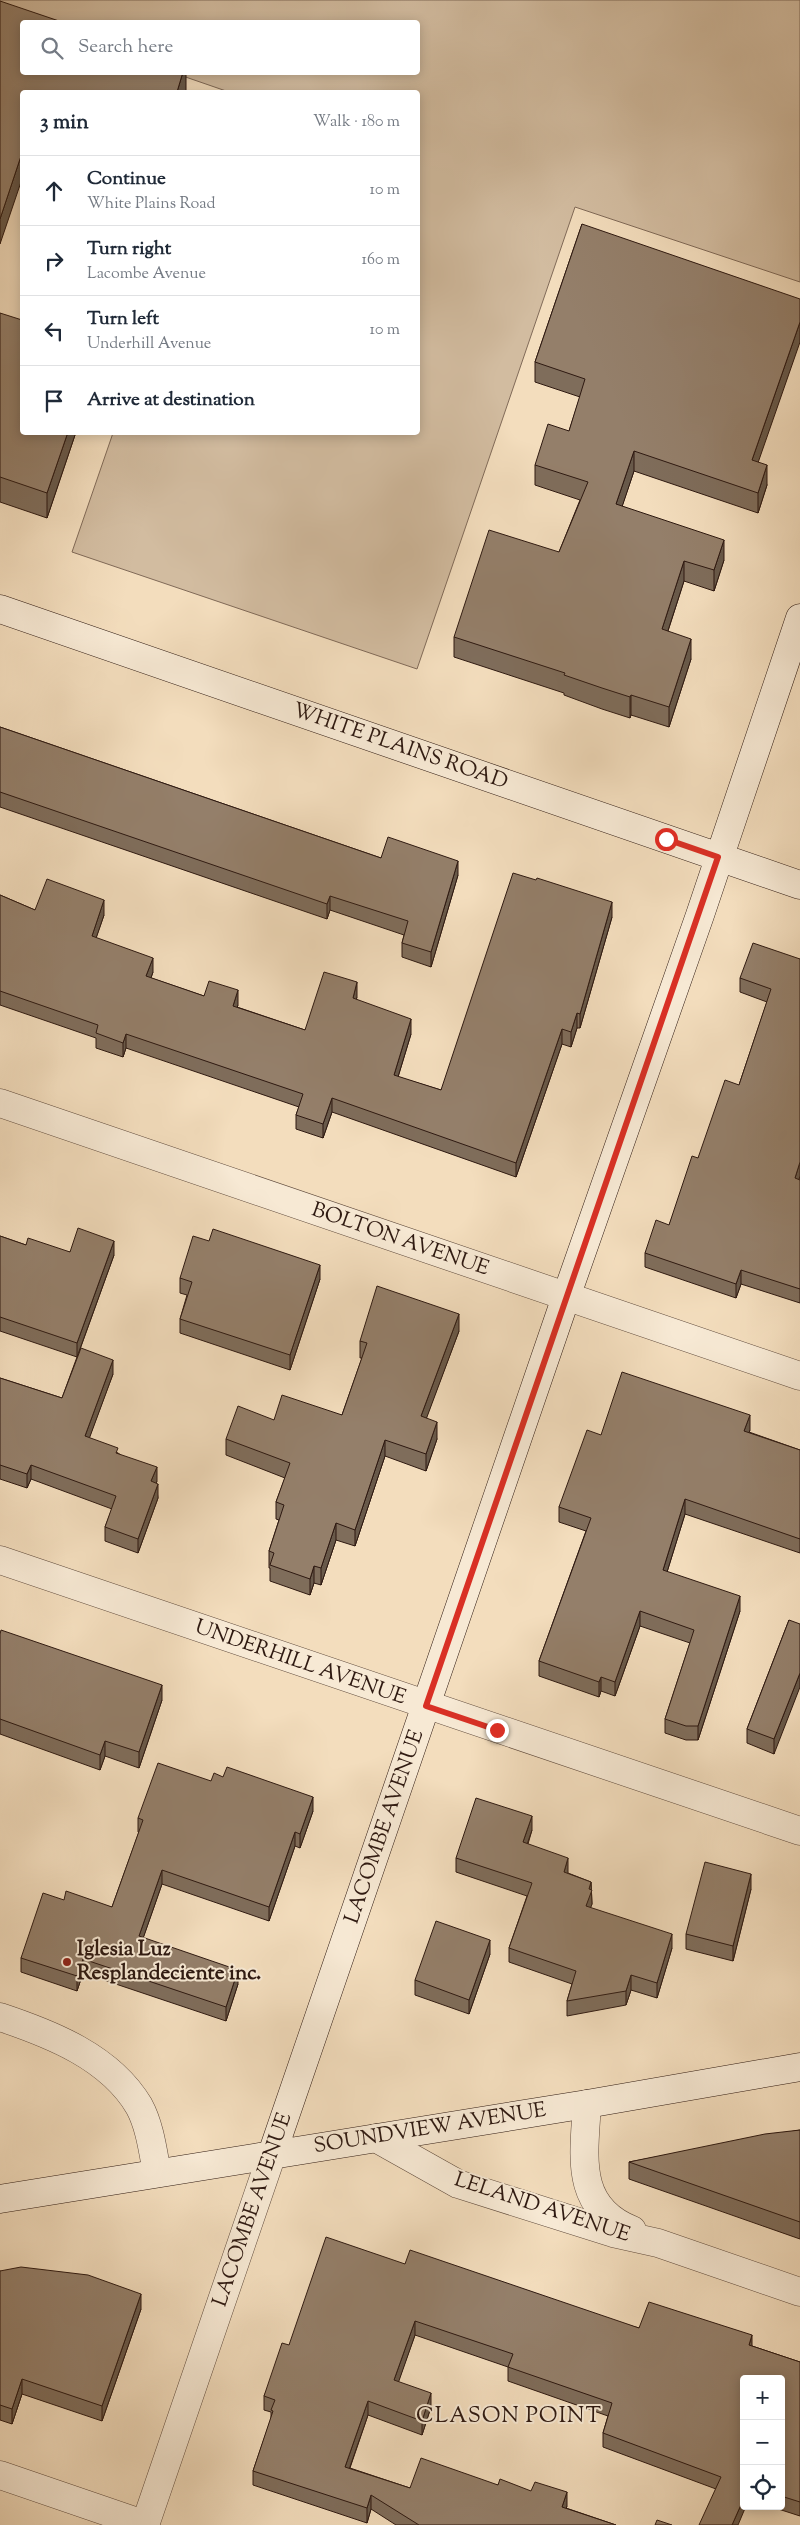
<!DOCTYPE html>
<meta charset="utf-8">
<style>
:root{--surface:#fff;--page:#f6f6f7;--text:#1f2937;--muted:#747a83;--line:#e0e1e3}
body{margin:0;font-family:"Sorts Mill Goudy",serif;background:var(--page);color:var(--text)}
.controls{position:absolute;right:15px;bottom:15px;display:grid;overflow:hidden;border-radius:5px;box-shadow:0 2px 12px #0003}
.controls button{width:45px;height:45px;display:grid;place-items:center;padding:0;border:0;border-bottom:1px solid var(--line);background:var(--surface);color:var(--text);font:25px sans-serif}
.stop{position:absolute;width:15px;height:15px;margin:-11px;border:4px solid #d93025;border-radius:50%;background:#fff}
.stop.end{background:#d93025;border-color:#fff;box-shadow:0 1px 5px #0008}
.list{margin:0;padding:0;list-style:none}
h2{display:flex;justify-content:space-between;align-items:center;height:65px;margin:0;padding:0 20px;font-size:21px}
h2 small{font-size:16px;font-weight:400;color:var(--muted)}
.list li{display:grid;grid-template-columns:32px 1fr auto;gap:15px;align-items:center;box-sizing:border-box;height:70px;padding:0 20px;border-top:1px solid var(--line)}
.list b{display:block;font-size:19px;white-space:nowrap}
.list p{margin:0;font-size:16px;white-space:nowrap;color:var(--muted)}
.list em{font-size:16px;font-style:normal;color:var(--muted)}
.icon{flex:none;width:28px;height:28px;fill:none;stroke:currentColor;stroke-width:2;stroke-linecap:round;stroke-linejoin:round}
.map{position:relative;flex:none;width:800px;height:2525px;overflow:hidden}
.search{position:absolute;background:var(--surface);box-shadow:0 2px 12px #0003;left:20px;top:20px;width:400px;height:55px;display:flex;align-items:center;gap:12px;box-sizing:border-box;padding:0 18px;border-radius:5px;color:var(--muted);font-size:19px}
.panel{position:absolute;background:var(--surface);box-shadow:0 2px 12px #0003;left:20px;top:90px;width:400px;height:345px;border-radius:5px}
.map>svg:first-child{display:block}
.green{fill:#d2bca0;stroke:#806a58}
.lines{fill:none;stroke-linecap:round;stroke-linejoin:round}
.minor-casing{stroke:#5f4a3c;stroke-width:29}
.secondary-casing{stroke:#2e1911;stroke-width:29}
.minor{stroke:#f7e9d4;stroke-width:28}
.secondary{stroke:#f7e9d4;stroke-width:28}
.wall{fill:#7f6d5b;stroke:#2e1911}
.shaded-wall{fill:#68594a;stroke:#2e1911}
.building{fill:#947f6a;stroke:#2e1911}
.route{stroke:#d93025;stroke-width:6}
.poi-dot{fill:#8f2418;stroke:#f7e9d4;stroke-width:2}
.labels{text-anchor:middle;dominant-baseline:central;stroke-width:4;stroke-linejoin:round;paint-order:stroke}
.street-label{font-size:21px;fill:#2e1911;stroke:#f7e9d4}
.poi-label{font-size:21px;font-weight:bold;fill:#2e1911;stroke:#f7e9d4;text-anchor:start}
.neighbourhood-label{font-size:22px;letter-spacing:1px;fill:#2e1911;stroke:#f7e9d4}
</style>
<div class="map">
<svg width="800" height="2525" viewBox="0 0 800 2525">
<rect width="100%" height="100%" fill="#f3ddbd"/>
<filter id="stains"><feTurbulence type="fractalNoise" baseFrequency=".004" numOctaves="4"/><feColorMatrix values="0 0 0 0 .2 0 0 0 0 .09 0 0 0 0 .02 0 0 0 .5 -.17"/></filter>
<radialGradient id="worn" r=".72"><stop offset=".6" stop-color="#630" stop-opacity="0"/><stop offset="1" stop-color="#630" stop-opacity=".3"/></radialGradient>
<path class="green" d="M 0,0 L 800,0 L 800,282 L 575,207 L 417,669 L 72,552 L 113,433 L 418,432 L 418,92 L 229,92 L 174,73 L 418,72 L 418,22 L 27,22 L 0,13 Z"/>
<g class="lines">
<defs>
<path id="minor" d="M 0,1103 L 800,1376
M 0,1560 L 800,1831
M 0,2017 C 51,2034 110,2057 139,2106 C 150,2126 153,2152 157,2173
M 587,2104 C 584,2156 574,2207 632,2230
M 376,2138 L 458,2184 L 613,2233 L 658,2243 L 800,2292
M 0,2475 L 146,2525
M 145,2525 L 272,2154"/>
<path id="secondary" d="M 0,609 L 800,885
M 272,2154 L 566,1297 L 700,915 L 800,618
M 0,2199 L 587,2104 L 800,2067"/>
</defs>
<use href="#minor" class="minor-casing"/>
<use href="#secondary" class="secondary-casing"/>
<use href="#minor" class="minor"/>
<use href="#secondary" class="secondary"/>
</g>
<path class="wall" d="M 582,224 L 758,462 L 767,485 L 758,513 L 634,471 L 622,506 L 724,560 L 714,591 L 684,581 L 668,631 L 691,659 L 669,727 L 631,715 L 630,718 L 602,709 L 564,695 L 564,693 L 454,657 L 454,637 L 559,552 L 580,500 L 535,485 L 535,465 L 569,431 L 580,397 L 535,382 L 535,362 Z
M 0,313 L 22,432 L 76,432 L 47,518 L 0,502 Z
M 0,727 L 381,858 L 458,875 L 431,967 L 402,957 L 402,943 L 404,935 L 330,910 L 327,919 L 0,807 Z
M 0,895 L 35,910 L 104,915 L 96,938 L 153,972 L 151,978 L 204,996 L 238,1005 L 237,1007 L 305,1030 L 357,997 L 356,999 L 411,1034 L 398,1077 L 441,1090 L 612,917 L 580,1028 L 577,1028 L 571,1047 L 562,1044 L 516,1177 L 332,1112 L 323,1138 L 296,1129 L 296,1115 L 299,1107 L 126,1048 L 123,1057 L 96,1048 L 96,1038 L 0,1005 Z
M 800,959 L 800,1176 L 799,1180 L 800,1180 L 800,1303 L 741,1284 L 736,1298 L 645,1267 L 645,1253 L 669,1225 L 698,1158 L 739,1085 L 767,1002 L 740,992 L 740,978 Z
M 0,1236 L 26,1245 L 70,1252 L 114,1255 L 79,1352 L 113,1374 L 89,1438 L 118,1453 L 157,1481 L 156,1483 L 158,1498 L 138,1553 L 105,1541 L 105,1527 L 112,1509 L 31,1479 L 27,1488 L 0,1479 L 0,1378 L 62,1398 L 77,1357 L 0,1331 Z
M 180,1278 L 320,1279 L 290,1370 L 180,1333 L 180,1319 L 187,1295 L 180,1293 Z
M 459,1331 L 426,1418 L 437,1439 L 426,1471 L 385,1456 L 355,1546 L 336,1540 L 321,1585 L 314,1583 L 310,1595 L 270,1581 L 270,1568 L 269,1568 L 269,1551 L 279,1520 L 276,1519 L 276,1502 L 285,1478 L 226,1455 L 226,1439 L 274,1420 L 342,1415 L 362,1358 L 360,1358 L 360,1341 Z
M 750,1430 L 749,1432 L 800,1450 L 800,1553 L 685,1514 L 667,1572 L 740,1611 L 698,1740 L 686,1740 L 665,1733 L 665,1719 L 690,1643 L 640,1626 L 615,1696 L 601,1691 L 599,1697 L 539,1676 L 539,1661 L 586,1531 L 559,1522 L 559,1507 L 601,1435 Z
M 789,1620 L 774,1754 L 747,1743 L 747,1729 Z
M 0,1634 L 162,1700 L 139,1768 L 105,1756 L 100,1770 L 0,1734 Z
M 211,1781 L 313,1811 L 300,1848 L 295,1846 L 269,1921 L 162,1884 L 143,1938 L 238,1984 L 226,2021 L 83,1973 L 77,1991 L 21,1972 L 21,1958 L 64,1900 L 112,1907 L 139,1832 L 138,1832 L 138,1818 Z
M 532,1830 L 528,1844 L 568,1873 L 591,1882 L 592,1904 L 590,1908 L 672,1948 L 657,1998 L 631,1990 L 626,2005 L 567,2016 L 567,2001 L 572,1984 L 509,1962 L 509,1948 L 527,1896 L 456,1872 L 456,1858 Z
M 751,1889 L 733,1961 L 686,1949 L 686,1934 Z
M 490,1954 L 469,2014 L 415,1995 L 415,1980 Z
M 800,2130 L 800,2239 L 629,2179 L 629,2162 Z
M 405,2264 L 639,2328 L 752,2346 L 800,2362 L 800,2516 L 769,2506 L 781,2506 L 781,2379 L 744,2379 L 744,2506 L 716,2489 L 603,2447 L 603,2433 L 608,2416 L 508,2381 L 508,2367 L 415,2335 L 398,2382 L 431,2407 L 422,2435 L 368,2415 L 350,2468 L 410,2488 L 498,2485 L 567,2506 L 566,2508 L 616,2525 L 396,2525 L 371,2509 L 367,2523 L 253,2485 L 253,2471 L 271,2419 L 271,2412 L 264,2410 L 264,2396 L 289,2345 Z
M 0,2271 L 141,2309 L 102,2421 L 22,2394 L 12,2424 L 0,2420 Z"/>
<path class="shaded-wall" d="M 183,72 L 186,72 L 186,90 L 185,92 L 177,92 Z
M 22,153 L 22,179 L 0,244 L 0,219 Z
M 800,322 L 800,342 L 752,480 L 752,460 Z
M 68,432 L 76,432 L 47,518 L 47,493 Z
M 634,451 L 634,471 L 616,525 L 616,504 Z
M 767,465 L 767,485 L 758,513 L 758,493 Z
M 724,540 L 724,560 L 714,591 L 714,570 Z
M 684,561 L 684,581 L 662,649 L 662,629 Z
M 691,639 L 691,659 L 669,727 L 669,707 Z
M 631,695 L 631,715 L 630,718 L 630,697 Z
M 458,861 L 458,875 L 431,967 L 431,952 Z
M 330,896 L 330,910 L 327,919 L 327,904 Z
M 104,900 L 104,915 L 92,950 L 92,936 Z
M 612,902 L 612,917 L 580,1028 L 580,1014 Z
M 153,958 L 153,972 L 146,991 L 146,976 Z
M 357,982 L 357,997 L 353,1012 L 353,998 Z
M 238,990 L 238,1005 L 233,1020 L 233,1006 Z
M 577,1013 L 577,1028 L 571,1047 L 571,1032 Z
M 411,1019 L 411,1034 L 394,1090 L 394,1075 Z
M 562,1029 L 562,1044 L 516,1177 L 516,1163 Z
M 126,1034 L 126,1048 L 123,1057 L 123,1043 Z
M 332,1098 L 332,1112 L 323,1138 L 323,1124 Z
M 800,1162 L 800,1176 L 795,1192 L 795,1178 Z
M 114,1241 L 114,1255 L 77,1357 L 77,1343 Z
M 320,1265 L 320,1279 L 290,1370 L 290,1355 Z
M 741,1270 L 741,1284 L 736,1298 L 736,1284 Z
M 459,1314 L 459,1331 L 421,1433 L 421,1416 Z
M 113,1360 L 113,1374 L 85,1450 L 85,1436 Z
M 750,1415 L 750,1430 L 744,1445 L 744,1431 Z
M 437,1422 L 437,1439 L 426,1471 L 426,1454 Z
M 385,1440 L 385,1456 L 355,1546 L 355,1530 Z
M 31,1465 L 31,1479 L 27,1488 L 27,1474 Z
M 157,1467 L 157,1481 L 151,1496 L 151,1481 Z
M 158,1484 L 158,1498 L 138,1553 L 138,1539 Z
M 685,1499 L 685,1514 L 663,1585 L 663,1570 Z
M 336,1523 L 336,1540 L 321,1585 L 321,1568 Z
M 314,1566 L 314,1583 L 310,1595 L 310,1579 Z
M 740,1596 L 740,1611 L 698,1740 L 698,1726 Z
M 640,1611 L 640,1626 L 615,1696 L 615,1682 Z
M 800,1673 L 800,1687 L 774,1754 L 774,1739 Z
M 601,1677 L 601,1691 L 599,1697 L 599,1682 Z
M 162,1685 L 162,1700 L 139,1768 L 139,1752 Z
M 105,1741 L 105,1756 L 100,1770 L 100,1755 Z
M 313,1797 L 313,1811 L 300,1848 L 300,1834 Z
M 532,1816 L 532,1830 L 523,1856 L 523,1842 Z
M 295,1832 L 295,1846 L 269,1921 L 269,1907 Z
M 568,1858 L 568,1873 L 564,1886 L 564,1872 Z
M 162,1870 L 162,1884 L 139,1950 L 139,1936 Z
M 751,1874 L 751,1889 L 733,1961 L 733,1946 Z
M 591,1882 L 592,1904 L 586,1920 L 586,1906 L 589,1889 Z
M 672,1934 L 672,1948 L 657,1998 L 657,1983 Z
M 490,1940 L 490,1954 L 469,2014 L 469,2000 Z
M 83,1959 L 83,1973 L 77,1991 L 77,1976 Z
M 238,1970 L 238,1984 L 226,2021 L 226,2007 Z
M 631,1975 L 631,1990 L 626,2005 L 626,1991 Z
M 141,2294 L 141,2309 L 102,2421 L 102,2406 Z
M 415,2321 L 415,2335 L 394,2395 L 394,2380 Z
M 752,2335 L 752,2350 L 749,2345 Z
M 22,2379 L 22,2394 L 12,2424 L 12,2409 Z
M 431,2393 L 431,2407 L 422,2435 L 422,2421 Z
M 368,2401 L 368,2415 L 345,2481 L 345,2467 Z
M 567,2492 L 567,2506 L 562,2521 L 562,2507 Z
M 371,2495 L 371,2509 L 367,2523 L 367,2508 Z
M 744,2498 L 744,2506 L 746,2506 L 738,2525 L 732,2525 Z"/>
<path class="building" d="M 0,1 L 62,22 L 22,22 L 22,72 L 183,72 L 177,92 L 22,92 L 22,153 L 0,219 Z
M 582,224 L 800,299 L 800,322 L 752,460 L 767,465 L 758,493 L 634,451 L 616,504 L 724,540 L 714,570 L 684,561 L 662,629 L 691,639 L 669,707 L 631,695 L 630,697 L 602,688 L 564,675 L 565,673 L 454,637 L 489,530 L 559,552 L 588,482 L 535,465 L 548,424 L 569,431 L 585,379 L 535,362 Z
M 0,313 L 22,320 L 22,432 L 68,432 L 47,493 L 0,477 Z
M 0,727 L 381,858 L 388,837 L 458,861 L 431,952 L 402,943 L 408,921 L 330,896 L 327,904 L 0,792 Z
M 513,873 L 536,880 L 537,878 L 612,902 L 580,1014 L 577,1013 L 571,1032 L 562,1029 L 516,1163 L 332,1098 L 323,1124 L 296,1115 L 303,1094 L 126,1034 L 123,1043 L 96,1033 L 98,1025 L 0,991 L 0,895 L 35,910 L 47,879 L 104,900 L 92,936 L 153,958 L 146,976 L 204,996 L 209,981 L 238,990 L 233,1006 L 305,1030 L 324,972 L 357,982 L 353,998 L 411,1019 L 394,1075 L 441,1090 Z
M 753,943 L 800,959 L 800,1162 L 795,1178 L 800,1180 L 800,1289 L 741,1270 L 736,1284 L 645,1253 L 656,1220 L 669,1225 L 692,1156 L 698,1158 L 725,1080 L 739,1085 L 771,989 L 740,978 Z
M 78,1228 L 114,1241 L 77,1343 L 0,1317 L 0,1236 L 26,1245 L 28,1238 L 70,1252 Z
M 213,1229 L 320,1265 L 290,1355 L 180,1319 L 192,1282 L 180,1278 L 193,1236 L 209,1241 Z
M 377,1286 L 459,1314 L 421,1416 L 437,1422 L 426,1454 L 385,1440 L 355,1530 L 336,1523 L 321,1568 L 314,1566 L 310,1579 L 270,1565 L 274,1553 L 269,1551 L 284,1505 L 276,1502 L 290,1463 L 226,1439 L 238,1406 L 274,1420 L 282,1395 L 342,1415 L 367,1343 L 360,1341 Z
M 81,1348 L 113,1360 L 85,1436 L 118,1448 L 116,1453 L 157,1467 L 151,1481 L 158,1484 L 138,1539 L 105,1527 L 116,1496 L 31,1465 L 27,1474 L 0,1465 L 0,1378 L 62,1398 Z
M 622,1372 L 750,1415 L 744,1431 L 800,1450 L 800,1539 L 685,1499 L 663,1570 L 740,1596 L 698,1726 L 686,1726 L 665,1719 L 694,1630 L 640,1611 L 615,1682 L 601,1677 L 599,1682 L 539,1661 L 591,1518 L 559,1507 L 587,1430 L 601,1435 Z
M 789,1620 L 800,1624 L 800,1673 L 774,1739 L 747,1729 Z
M 1,1630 L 162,1685 L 139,1752 L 105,1741 L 100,1755 L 0,1719 L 0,1634 Z
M 158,1763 L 211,1781 L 214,1773 L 223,1777 L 227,1767 L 313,1797 L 300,1834 L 295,1832 L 269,1907 L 162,1870 L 139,1936 L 238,1970 L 226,2007 L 83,1959 L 77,1976 L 21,1958 L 43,1893 L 64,1900 L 66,1891 L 112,1907 L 143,1820 L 138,1818 Z
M 476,1798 L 532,1816 L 523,1842 L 568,1858 L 564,1872 L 591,1882 L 589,1889 L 592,1890 L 586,1906 L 672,1934 L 657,1983 L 631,1975 L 626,1991 L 567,2001 L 576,1971 L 509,1948 L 532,1883 L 456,1858 Z
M 705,1862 L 751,1874 L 733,1946 L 686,1934 Z
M 436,1921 L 490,1940 L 469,2000 L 415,1980 Z
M 800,2130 L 800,2222 L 629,2162 L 765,2134 Z
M 326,2237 L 405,2264 L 410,2250 L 639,2328 L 649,2302 L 752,2335 L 749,2345 L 800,2362 L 800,2502 L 781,2496 L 781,2379 L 744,2379 L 744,2498 L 732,2525 L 699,2525 L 721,2477 L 603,2433 L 612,2403 L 508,2367 L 513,2354 L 415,2321 L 394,2380 L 431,2393 L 422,2421 L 368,2401 L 345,2467 L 410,2488 L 421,2458 L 498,2485 L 500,2479 L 531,2491 L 535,2482 L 567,2492 L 562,2507 L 616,2525 L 419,2525 L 371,2495 L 367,2508 L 253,2471 L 273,2411 L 271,2410 L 275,2400 L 264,2396 L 282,2343 L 289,2345 Z
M 21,2267 L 88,2275 L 141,2294 L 102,2406 L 22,2379 L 12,2409 L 0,2405 L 0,2271 Z
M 657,2520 L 672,2525 L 655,2525 Z"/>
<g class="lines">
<path class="route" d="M 497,1730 L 426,1706 L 718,857 L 666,839"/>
</g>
<circle class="poi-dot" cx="67" cy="1962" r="5"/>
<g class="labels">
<g class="street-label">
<text transform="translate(400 747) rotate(19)">WHITE PLAINS ROAD</text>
<text transform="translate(400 1240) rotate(19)">BOLTON AVENUE</text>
<text transform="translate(300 1663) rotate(19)">UNDERHILL AVENUE</text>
<text transform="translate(385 1827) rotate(-71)">LACOMBE AVENUE</text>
<text transform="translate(430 2129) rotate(-9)">SOUNDVIEW AVENUE</text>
<text transform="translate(542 2208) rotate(18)">LELAND AVENUE</text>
<text transform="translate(253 2210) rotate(-71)">LACOMBE AVENUE</text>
</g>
<g class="poi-label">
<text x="77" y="1950">Iglesia Luz<tspan x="77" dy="24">Resplandeciente inc.</tspan></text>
</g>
<g class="neighbourhood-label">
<text x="509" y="2417">CLASON POINT</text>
</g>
</g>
<rect width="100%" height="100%" filter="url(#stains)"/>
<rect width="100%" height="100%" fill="url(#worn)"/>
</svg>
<div class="controls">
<button>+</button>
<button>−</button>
<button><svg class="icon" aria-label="locate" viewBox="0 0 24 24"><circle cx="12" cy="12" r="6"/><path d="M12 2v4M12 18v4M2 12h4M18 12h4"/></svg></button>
</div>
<div class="stop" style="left:666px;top:839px"></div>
<div class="stop end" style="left:497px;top:1730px"></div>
<div class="search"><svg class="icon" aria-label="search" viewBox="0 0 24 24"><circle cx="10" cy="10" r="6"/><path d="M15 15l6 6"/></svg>Search here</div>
<section class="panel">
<h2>3 min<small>Walk · 180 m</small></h2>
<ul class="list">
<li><svg class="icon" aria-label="ahead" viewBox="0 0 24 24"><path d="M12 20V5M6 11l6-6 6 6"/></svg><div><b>Continue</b><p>White Plains Road</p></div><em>10 m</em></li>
<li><svg class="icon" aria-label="right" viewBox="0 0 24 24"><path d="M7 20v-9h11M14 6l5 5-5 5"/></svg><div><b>Turn right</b><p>Lacombe Avenue</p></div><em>160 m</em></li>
<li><svg class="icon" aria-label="left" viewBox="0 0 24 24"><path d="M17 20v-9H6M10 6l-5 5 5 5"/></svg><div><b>Turn left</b><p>Underhill Avenue</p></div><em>10 m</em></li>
<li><svg class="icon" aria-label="arrive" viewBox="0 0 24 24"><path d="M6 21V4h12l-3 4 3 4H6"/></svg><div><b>Arrive at destination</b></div></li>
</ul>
</section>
</div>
